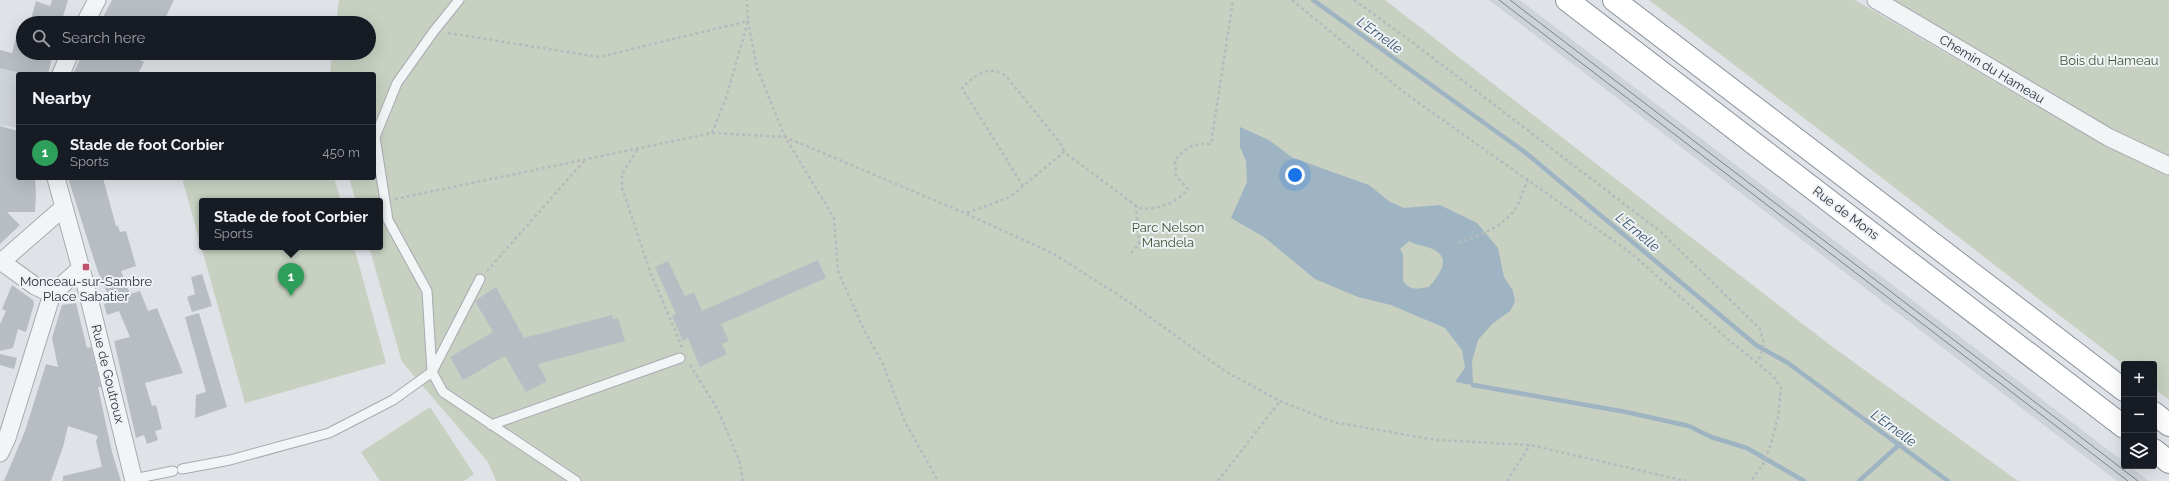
<!DOCTYPE html>
<meta charset="utf-8">
<style>
:root{--surface:#171b24;--page:#20242c;--text:#f1f3f6;--muted:#9ea1a6;--line:#363941;--accent:#c0516e}
body{margin:0;font-family:Raleway,sans-serif;background:var(--page);color:var(--text)}
.controls{position:absolute;right:12px;bottom:12px;display:grid;overflow:hidden;border-radius:4px;box-shadow:0 4px 16px #0002}
.controls button{width:36px;height:36px;display:grid;place-items:center;padding:0;border:0;border-bottom:1px solid var(--line);background:var(--surface);color:var(--text);font:20px sans-serif}
.you{position:absolute;left:1295px;top:175px;width:14px;height:14px;margin:-10px;border:3px solid #fff;border-radius:50%;background:#1a73e8;box-shadow:0 0 0 6px #1a73e833}
.badge{display:grid;place-items:center;width:26px;height:26px;border-radius:50%;background:var(--accent);color:#fff;font-size:13px;font-weight:700}
.pin{position:absolute;translate:-50% -33px;filter:drop-shadow(0 1px 2px #0008)}
.pin::after{content:'';position:absolute;top:21px;width:14px;height:12px;background:inherit;clip-path:polygon(0 0,100% 0,50% 100%)}
.popup{position:absolute;left:199px;top:198px;width:184px;height:52px;box-sizing:border-box;display:grid;place-content:center;border-radius:4px;background:var(--surface);filter:drop-shadow(0 1px 3px #0005);font-size:13px;white-space:nowrap;color:var(--muted)}
.popup b{font-size:15px;color:var(--text)}
.popup::after{content:'';position:absolute;left:50%;top:100%;margin-left:-8px;border:8px solid transparent;border-top-color:var(--surface)}
.list{margin:0;padding:0;list-style:none}
h2{display:flex;justify-content:space-between;align-items:center;height:52px;margin:0;padding:0 16px;font-size:17px}
h2 small{font-size:13px;font-weight:400;color:var(--muted)}
.list li{display:grid;grid-template-columns:26px 1fr auto;gap:12px;align-items:center;box-sizing:border-box;height:56px;padding:0 16px;border-top:1px solid var(--line)}
.list b{display:block;font-size:15px;white-space:nowrap}
.list p{margin:0;font-size:13px;white-space:nowrap;color:var(--muted)}
.list em{font-size:13px;font-style:normal;color:var(--muted)}
.icon{flex:none;width:22px;height:22px;fill:none;stroke:currentColor;stroke-width:2;stroke-linecap:round;stroke-linejoin:round}
.map{position:relative;flex:none;width:2169px;height:481px;overflow:hidden}
.search{position:absolute;background:var(--surface);box-shadow:0 4px 16px #0002;left:16px;top:16px;width:360px;height:44px;display:flex;align-items:center;gap:10px;box-sizing:border-box;padding:0 14px;border-radius:22px;color:var(--muted);font-size:15px}
.panel{position:absolute;background:var(--surface);box-shadow:0 4px 16px #0002;left:16px;top:72px;width:360px;height:108px;border-radius:4px}
.map>svg:first-child{display:block}
.built{fill:#ced3d9}
.green{fill:#c7d0c1}
.water{fill:#9eb4c3;fill-rule:evenodd}
.lines{fill:none;stroke-linecap:round;stroke-linejoin:round}
.stream{stroke:#9eb4c3;stroke-width:4.5}
.building{fill:#b7bdc3}
.service-casing{stroke:#a5abb1;stroke-width:11}
.minor-casing{stroke:#a5abb1;stroke-width:19}
.trunk-casing{stroke:#88929c;stroke-width:24}
.path{stroke:#b6babe;stroke-width:2.5;stroke-dasharray:3 3;stroke-linecap:butt}
.service{stroke:#f2f4f6;stroke-width:9}
.minor{stroke:#f2f4f6;stroke-width:17}
.trunk{stroke:#fff;stroke-width:22}
.tram{stroke:#7b848f;stroke-width:1}
.poi-dot{fill:#c0516e;stroke:#eff2f5;stroke-width:1.5}
.labels{text-anchor:middle;dominant-baseline:central;stroke-width:4;stroke-linejoin:round;paint-order:stroke}
.park-label{font-size:13px;fill:#425739;stroke:#eff2f5}
.street-label{font-size:13px;fill:#2a333d;stroke:#eff2f5}
.poi-label{font-size:13px;fill:#2a333d;stroke:#eff2f5}
.water-label{font-size:14px;font-style:italic;fill:#38556c;stroke:#eff2f5}
</style>
<div class="map">
<svg width="2169" height="481" viewBox="0 0 2169 481">
<rect width="100%" height="100%" fill="#dfe3e7"/>
<path class="built" d="M 1489,0 L 1520,0 L 2124,462 L 2124,466 L 2129,466 L 2149,481 L 2117,481 Z
M 0,50 L 48,74 L 18,74 L 18,128 L 0,125 Z"/>
<path class="green" d="M 339,0 L 1385,0 L 1830,345 L 2018,481 L 496,481 L 488,462 L 402,362 L 369,247 L 380,247 L 380,201 L 356,201 L 349,178 L 374,178 L 374,74 L 330,74 L 332,53 L 369,53 L 369,23 L 336,23 Z
M 1649,0 L 1855,0 L 2108,147 L 2169,175 L 2169,400 L 2154,388 L 2154,364 L 2124,365 L 1851,154 Z
M 1894,0 L 2169,0 L 2169,158 L 2128,140 Z
M 182,178 L 334,178 L 341,201 L 202,201 L 202,247 L 354,247 L 386,363 L 245,403 Z
M 430,407 L 474,474 L 464,481 L 380,481 L 361,452 Z"/>
<path class="water" d="M 1240,127 L 1269,140 L 1293,158 L 1369,185 L 1390,202 L 1404,208 L 1440,205 L 1477,223 L 1498,248 L 1504,277 L 1513,291 L 1515,302 L 1510,311 L 1492,324 L 1478,340 L 1472,361 L 1473,385 L 1455,382 L 1465,368 L 1462,350 L 1445,328 L 1391,305 L 1358,297 L 1315,279 L 1264,237 L 1231,218 L 1247,182 L 1246,161 L 1240,147 ZM 1409,241 C 1415,245 1421,245 1427,247 C 1454,255 1441,273 1429,287 C 1418,289 1410,291 1403,281 L 1403,254 L 1400,249 Z"/>
<g class="lines">
<path class="stream" d="M 1313,0 L 1526,153 L 1756,345 L 1788,363 L 1948,481
M 1473,385 L 1626,412 L 1689,426 L 1711,437 L 1747,448 L 1804,481
M 1859,481 L 1900,444"/>
</g>
<path class="building" d="M 52,0 L 68,0 L 61,23 L 30,23 L 36,1 L 50,6 Z
M 112,0 L 174,0 L 163,23 L 100,23 Z
M 19,26 L 23,26 L 23,53 L 53,53 L 48,74 L 26,74 L 0,68 L 0,50 L 12,53 Z
M 83,53 L 125,53 L 144,62 L 138,74 L 73,74 Z
M 0,126 L 18,131 L 18,178 L 35,178 L 36,195 L 35,212 L 7,212 L 20,225 L 0,244 Z
M 68,178 L 103,178 L 116,226 L 118,226 L 120,232 L 126,231 L 136,266 L 121,271 L 130,294 L 140,291 L 148,311 L 157,308 L 183,373 L 145,383 L 152,406 L 156,405 L 162,429 L 155,431 L 158,440 L 147,444 L 144,435 L 136,438 L 114,341 L 130,337 L 119,311 L 107,315 L 104,304 L 111,302 L 97,269 Z
M 818,260 L 826,278 L 721,324 L 729,341 L 722,344 L 727,354 L 700,367 L 688,338 L 683,341 L 672,316 L 676,314 L 655,267 L 668,261 L 685,296 L 694,292 L 702,311 Z
M 202,274 L 212,306 L 192,312 L 187,297 L 195,294 L 191,277 Z
M 12,285 L 33,300 L 34,304 L 26,332 L 18,329 L 13,348 L 0,351 L 0,324 L 6,311 L 2,309 Z
M 496,287 L 524,338 L 612,315 L 613,319 L 618,318 L 625,341 L 538,364 L 547,381 L 526,392 L 505,356 L 463,380 L 450,357 L 493,332 L 475,301 Z
M 76,303 L 87,348 L 91,347 L 101,387 L 98,387 L 112,452 L 121,481 L 63,481 L 63,476 L 102,467 L 96,441 L 98,436 L 68,426 L 63,447 L 51,481 L 4,481 L 25,431 L 46,364 L 58,367 L 52,338 L 62,305 Z
M 199,313 L 227,407 L 195,418 L 196,395 L 206,392 L 185,317 Z
M 0,354 L 17,358 L 14,369 L 0,365 Z"/>
<g class="lines">
<defs>
<path id="service" d="M 459,0 L 434,31 L 397,83 L 375,137 L 388,220 L 427,291 L 432,372 L 443,392 L 576,481
M 491,425 L 680,358
M 182,469 L 230,460 L 329,433 L 393,400 L 432,372 L 480,279
M 134,479 L 173,471"/>
<path id="minor" d="M 1876,0 L 2108,137 L 2169,166
M 85,23 L 97,0
M 61,74 L 70,53
M 56,178 L 89,298 L 134,481
M 2,262 L 35,286 L 52,294
M 0,263 L 63,208
M 52,294 L 81,268
M 0,453 L 7,438 L 52,294"/>
<path id="trunk" d="M 1567,0 L 2124,427
M 1614,0 L 2124,390
M 2154,413 L 2169,425
M 2154,450 L 2169,462"/>
</defs>
<use href="#service" class="service-casing"/>
<use href="#minor" class="minor-casing"/>
<use href="#trunk" class="trunk-casing"/>
<path class="path" d="M 1292,0 L 1406,94 L 1631,253 L 1731,342 L 1773,376 L 1781,388 L 1778,417 L 1771,444 L 1763,464 L 1751,481
M 1354,0 L 1412,42 L 1661,232 L 1760,329 L 1764,344 L 1758,362
M 448,33 L 599,57 L 748,21 L 757,68 L 785,137 L 834,218 L 838,271 L 864,330 L 883,364 L 905,422 L 938,481
M 712,133 L 726,98 L 748,21 L 747,0
M 637,150 L 622,174 L 622,188 L 651,274 L 682,347
M 1023,186 L 962,88 C 975,75 989,64 1006,76 L 1061,144 L 1064,152
M 395,199 L 712,133 L 785,137 L 967,214 L 1054,254 L 1126,300 L 1225,371 L 1280,401 L 1333,422 L 1436,440 L 1530,445 L 1686,481
M 967,213 L 1010,197 L 1064,152 L 1139,208 C 1157,211 1177,203 1188,189 L 1176,176 L 1175,161 C 1184,147 1195,143 1211,144 L 1233,0
M 1459,243 C 1479,235 1505,227 1517,206 C 1521,198 1524,188 1528,180
M 1131,253 L 1139,244 L 1136,206
M 487,271 L 584,161
M 690,365 L 718,410 L 739,460 L 743,481
M 1218,481 L 1280,401
M 1507,481 L 1530,445"/>
<use href="#service" class="service"/>
<use href="#minor" class="minor"/>
<use href="#trunk" class="trunk"/>
<path class="tram" d="M 1499,0 L 2128,481
M 1510,0 L 2138,481"/>
</g>
<rect class="poi-dot" x="82" y="263" width="8" height="8" rx="2"/>
<g class="labels">
<g class="park-label">
<text x="2109" y="60">Bois du Hameau</text>
<text x="1168" y="227">Parc Nelson<tspan x="1168" dy="15">Mandela</tspan></text>
</g>
<g class="street-label">
<text transform="translate(1992 69) rotate(31)">Chemin du Hameau</text>
<text transform="translate(1846 213) rotate(37)">Rue de Mons</text>
<text transform="translate(108 374) rotate(76)">Rue de Goutroux</text>
</g>
<g class="poi-label">
<text x="86" y="281">Monceau-sur-Sambre<tspan x="86" dy="15">Place Sabatier</tspan></text>
</g>
<g class="water-label">
<text transform="translate(1380 35) rotate(36)">L'Ernelle</text>
<text transform="translate(1638 232) rotate(40)">L'Ernelle</text>
<text transform="translate(1894 428) rotate(36)">L'Ernelle</text>
</g>
</g>
</svg>
<div class="controls">
<button>+</button>
<button>−</button>
<button><svg class="icon" aria-label="layers" viewBox="0 0 24 24"><path d="M12 4l9 5-9 5-9-5zM3 14l9 5 9-5"/></svg></button>
</div>
<div class="you"></div>
<div class="pin badge" style="left:291px;top:296px;background:#2e9e5b">1</div>
<div class="popup"><b>Stade de foot Corbier</b>Sports</div>
<div class="search"><svg class="icon" aria-label="search" viewBox="0 0 24 24"><circle cx="10" cy="10" r="6"/><path d="M15 15l6 6"/></svg>Search here</div>
<section class="panel">
<h2>Nearby<small></small></h2>
<ul class="list">
<li><span class="badge" style="background:#2e9e5b">1</span><div><b>Stade de foot Corbier</b><p>Sports</p></div><em>450 m</em></li>
</ul>
</section>
</div>
